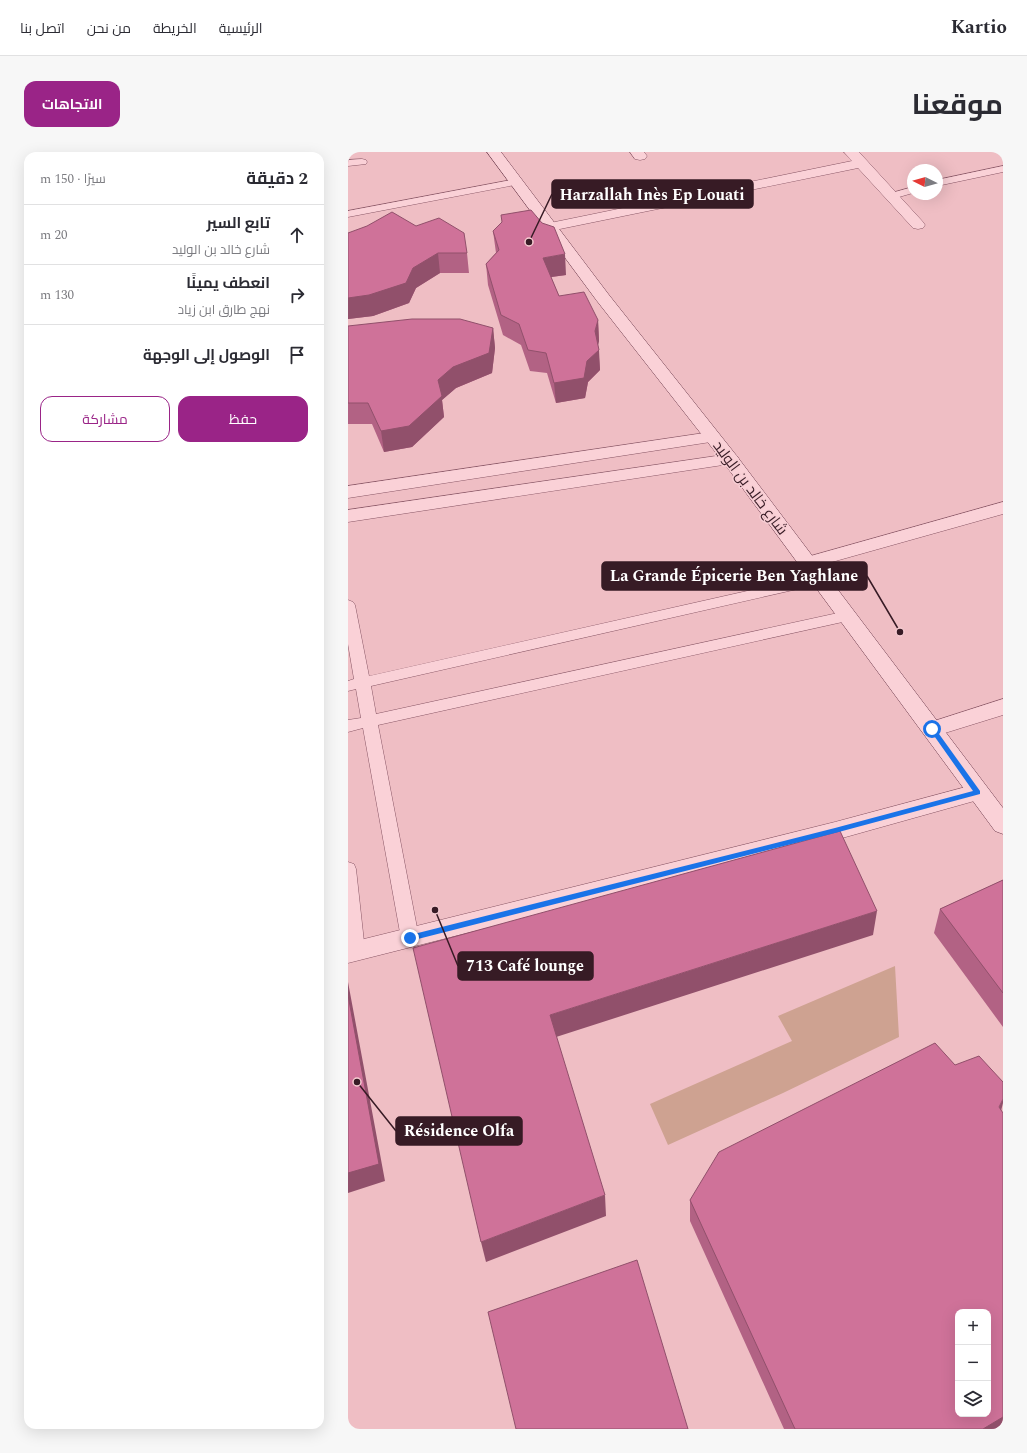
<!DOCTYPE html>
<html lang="ar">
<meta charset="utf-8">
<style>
:root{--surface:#fff;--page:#f7f7f7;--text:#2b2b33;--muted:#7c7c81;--line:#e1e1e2;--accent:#9a2487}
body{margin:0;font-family:Spectral,Cairo,serif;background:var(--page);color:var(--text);direction:rtl}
.controls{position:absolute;right:12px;bottom:12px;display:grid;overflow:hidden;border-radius:8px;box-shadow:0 4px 16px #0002}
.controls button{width:36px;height:36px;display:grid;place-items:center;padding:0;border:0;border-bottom:1px solid var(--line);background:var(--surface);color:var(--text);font:20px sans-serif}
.compass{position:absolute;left:559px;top:12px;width:36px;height:36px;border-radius:50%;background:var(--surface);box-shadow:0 4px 16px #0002;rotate:275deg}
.stop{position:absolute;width:12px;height:12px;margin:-9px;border:3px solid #1a73e8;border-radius:50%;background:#fff}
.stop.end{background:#1a73e8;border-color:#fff;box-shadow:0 1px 4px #0008}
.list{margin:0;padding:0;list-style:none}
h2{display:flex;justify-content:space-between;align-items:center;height:52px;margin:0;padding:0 16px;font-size:17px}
h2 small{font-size:13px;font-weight:400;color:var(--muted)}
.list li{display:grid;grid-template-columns:26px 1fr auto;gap:12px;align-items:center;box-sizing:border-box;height:60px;padding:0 16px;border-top:1px solid var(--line)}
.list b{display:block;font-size:15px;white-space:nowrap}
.list p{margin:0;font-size:13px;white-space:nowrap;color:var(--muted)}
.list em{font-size:13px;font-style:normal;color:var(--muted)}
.actions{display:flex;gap:8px;padding:12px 16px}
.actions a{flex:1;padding:9px 0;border:1px solid var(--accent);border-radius:12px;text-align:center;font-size:14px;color:var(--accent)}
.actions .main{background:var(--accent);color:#fff}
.icon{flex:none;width:22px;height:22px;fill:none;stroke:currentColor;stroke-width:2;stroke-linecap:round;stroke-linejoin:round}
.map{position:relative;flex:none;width:655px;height:1277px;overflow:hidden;direction:ltr;border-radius:12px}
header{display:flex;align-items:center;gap:24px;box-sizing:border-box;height:56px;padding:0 20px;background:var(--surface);border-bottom:1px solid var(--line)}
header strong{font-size:19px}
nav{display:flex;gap:22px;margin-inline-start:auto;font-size:14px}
.intro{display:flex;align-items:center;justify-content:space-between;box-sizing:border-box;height:96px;padding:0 24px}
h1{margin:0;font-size:28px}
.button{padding:10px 18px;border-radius:12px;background:var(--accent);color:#fff;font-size:14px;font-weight:700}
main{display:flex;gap:24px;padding:0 24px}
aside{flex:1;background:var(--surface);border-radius:12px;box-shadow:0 4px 16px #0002}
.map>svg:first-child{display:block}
.green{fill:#cea291}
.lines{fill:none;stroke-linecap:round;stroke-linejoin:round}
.lane-casing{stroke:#885665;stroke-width:1}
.street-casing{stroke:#885665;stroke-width:1}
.secondary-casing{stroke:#6a394a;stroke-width:1}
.lane{fill:#fad1d7;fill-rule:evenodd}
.street{fill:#fad1d7;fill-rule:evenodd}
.secondary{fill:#fad1d7;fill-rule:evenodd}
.wall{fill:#b26284}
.shaded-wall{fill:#91506b}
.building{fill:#cf7299;stroke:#91506b;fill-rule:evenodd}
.route{fill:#1a73e8}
.labels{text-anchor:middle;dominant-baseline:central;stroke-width:3;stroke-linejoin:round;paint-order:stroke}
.street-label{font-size:15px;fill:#371b25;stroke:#f7cdd3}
.leader{fill:none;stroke:#371b25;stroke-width:1.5}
.callout-dot{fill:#371b25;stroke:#f7cdd3;stroke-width:1.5}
.callout{fill:#371b25;stroke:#371b25;stroke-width:1.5}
.callout-label{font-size:16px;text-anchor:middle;font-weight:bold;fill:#fff}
</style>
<header>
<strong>Kartio</strong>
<nav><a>الرئيسية</a><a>الخريطة</a><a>من نحن</a><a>اتصل بنا</a></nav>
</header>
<div class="intro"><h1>موقعنا</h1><a class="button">الاتجاهات</a></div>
<main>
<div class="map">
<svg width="655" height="1277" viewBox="0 0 655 1277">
<rect width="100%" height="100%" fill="#efbec4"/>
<path class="green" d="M 547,814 L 551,885 L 435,941 L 320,993 L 302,952 L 444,889 L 430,864 Z"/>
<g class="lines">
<defs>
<path id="lane" d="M 14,7 L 18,8 L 19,10 L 18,12 L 0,14 L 0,8 Z
M 655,14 L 655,20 L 589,34 L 589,28 Z
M 168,27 L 172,28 L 173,30 L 172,32 L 0,65 L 0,59 Z
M 565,35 L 565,41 L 544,47 L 539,44 L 540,42 Z
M 471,423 L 476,425 L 478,428 L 476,431 L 23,534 L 28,562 L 499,459 L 504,461 L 506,464 L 504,467 L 499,469 L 30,573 L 71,786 L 68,791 L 62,793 L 56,791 L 53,786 L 15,576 L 0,580 L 0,568 L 13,566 L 8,537 L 0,539 L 0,529 L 6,527 L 0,492 L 0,448 L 5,450 L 7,453 L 21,524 Z
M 0,710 L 6,712 L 8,717 L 17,799 L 14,804 L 8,806 L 2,804 L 0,801 Z"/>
<path id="street" d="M 282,0 L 296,0 L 299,4 L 297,7 L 292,8 L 287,7 Z
M 496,0 L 511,0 L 575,70 L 577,73 L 575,76 L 570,77 L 565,76 L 510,16 L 202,79 L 197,78 L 195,75 L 197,72 L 202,71 L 504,9 Z
M 363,280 L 369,281 L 372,285 L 369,289 L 0,346 L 0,334 Z
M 382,302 L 388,303 L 391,307 L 388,311 L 0,370 L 0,358 Z
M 655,350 L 655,362 L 459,417 L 452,415 L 449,411 L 452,407 Z
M 655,547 L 655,563 L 584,585 L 577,582 L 573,577 L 577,572 Z
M 629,632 L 637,634 L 640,640 L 637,646 L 487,688 L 0,811 L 0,791 L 487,670 Z"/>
<path id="secondary" d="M 139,0 L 153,0 L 261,143 L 388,303 L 655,656 L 655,682 L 647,679 L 376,311 L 249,149 Z"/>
</defs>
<use href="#lane" class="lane-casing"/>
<use href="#street" class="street-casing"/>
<use href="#secondary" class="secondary-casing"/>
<use href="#lane" class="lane"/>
<use href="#street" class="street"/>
<use href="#secondary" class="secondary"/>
</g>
<path class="wall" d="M 68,74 L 119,101 L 121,121 L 92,121 L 68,136 L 61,151 L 25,164 L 0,167 L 0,81 Z
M 145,79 L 218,123 L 203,125 L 211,144 L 250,168 L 251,189 L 250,193 L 252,218 L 240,230 L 237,246 L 208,251 L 199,221 L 182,219 L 173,193 L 155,183 L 140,133 L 138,112 L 148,101 Z
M 0,174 L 145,176 L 147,196 L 144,221 L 108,236 L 94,248 L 96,265 L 64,295 L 36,300 L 24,272 L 0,272 Z
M 655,728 L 655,875 L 586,781 L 592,757 Z
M 607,913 L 653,958 L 655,1277 L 436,1277 L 342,1069 L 342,1048 Z"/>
<path class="shaded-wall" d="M 90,101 L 92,121 L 68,136 L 61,151 L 25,164 L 0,167 L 0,146 L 65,116 Z
M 217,102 L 218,123 L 196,126 L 195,106 Z
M 250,168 L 251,189 L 248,200 L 247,179 Z
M 145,176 L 147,196 L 144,221 L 108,236 L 94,248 L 96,265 L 64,295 L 36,300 L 33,279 L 90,228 Z
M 251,198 L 252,218 L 240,230 L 237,246 L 208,251 L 206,231 L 239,209 Z
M 529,759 L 525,783 L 205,886 L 202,863 Z
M 0,830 L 37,1029 L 0,1041 Z
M 655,947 L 655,951 L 653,959 L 651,955 Z
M 257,1043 L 258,1064 L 138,1110 L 133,1090 Z
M 655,1265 L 655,1277 L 635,1277 Z"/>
<path class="building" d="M 183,58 L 194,71 L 206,75 L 217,102 L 195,106 L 211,144 L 236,140 L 250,168 L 247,179 L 251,198 L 239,209 L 236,226 L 206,231 L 198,201 L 180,198 L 171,172 L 153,163 L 138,112 L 151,98 L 145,79 L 154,70 L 153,63 Z
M 44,60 L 68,74 L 91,66 L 116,81 L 119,101 L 90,101 L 65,116 L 58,131 L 21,143 L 0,146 L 0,81 L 19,74 Z
M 64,167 L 112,167 L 145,176 L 141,201 L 105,215 L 90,228 L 94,244 L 61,274 L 33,279 L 20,251 L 0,251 L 0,174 Z
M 492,679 L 529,759 L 202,863 L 257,1043 L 133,1090 L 65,796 Z
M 655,728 L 655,841 L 592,757 Z
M 0,843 L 31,1012 L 0,1021 Z
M 587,891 L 607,913 L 631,904 L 655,930 L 655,947 L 651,955 L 655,961 L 655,1265 L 635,1277 L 447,1277 L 342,1048 L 371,1000 ZM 610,1160 L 640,1160 L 640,1262 L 610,1262 Z
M 289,1108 L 340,1277 L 168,1277 L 140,1160 Z"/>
<path class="route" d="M 582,575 L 586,575 L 632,639 L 632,642 L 487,681 L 62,789 L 58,786 L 62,783 L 487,676 L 625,639 L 582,578 Z"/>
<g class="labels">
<g class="street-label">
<text transform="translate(402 336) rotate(53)">شارع خالد بن الوليد</text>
</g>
</g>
<path class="leader" d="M181 90L204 42M552 480L519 424M87 758L110 814M9 930L48 979"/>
<g class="callout-dot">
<circle cx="181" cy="90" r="4"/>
<circle cx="552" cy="480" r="4"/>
<circle cx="87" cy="758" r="4"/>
<circle cx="9" cy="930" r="4"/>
</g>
<g class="callout">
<rect x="204" y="28" width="201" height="28" rx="4"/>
<rect x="254" y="410" width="265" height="28" rx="4"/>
<rect x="110" y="800" width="135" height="28" rx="4"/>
<rect x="48" y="965" width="126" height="28" rx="4"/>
</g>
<g class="callout-label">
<text x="304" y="48">Harzallah Inès Ep Louati</text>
<text x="386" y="429">La Grande Épicerie Ben Yaghlane</text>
<text x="177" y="819">713 Café lounge</text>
<text x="111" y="984">Résidence Olfa</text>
</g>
</svg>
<div class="controls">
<button>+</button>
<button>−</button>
<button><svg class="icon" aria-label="layers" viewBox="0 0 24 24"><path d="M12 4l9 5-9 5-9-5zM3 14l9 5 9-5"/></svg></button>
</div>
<svg class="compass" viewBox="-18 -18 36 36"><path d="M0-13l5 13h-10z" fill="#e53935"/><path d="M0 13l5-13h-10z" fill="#7c7c81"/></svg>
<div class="stop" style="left:584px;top:577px"></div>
<div class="stop end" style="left:62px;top:786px"></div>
</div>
<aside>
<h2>2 دقيقة<small>سيرًا · 150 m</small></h2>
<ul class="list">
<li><svg class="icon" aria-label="ahead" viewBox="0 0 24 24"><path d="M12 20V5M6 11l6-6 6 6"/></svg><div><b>تابع السير</b><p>شارع خالد بن الوليد</p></div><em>20 m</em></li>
<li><svg class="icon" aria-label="right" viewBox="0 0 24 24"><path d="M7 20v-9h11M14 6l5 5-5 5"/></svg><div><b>انعطف يمينًا</b><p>نهج طارق ابن زياد</p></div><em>130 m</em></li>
<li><svg class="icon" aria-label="arrive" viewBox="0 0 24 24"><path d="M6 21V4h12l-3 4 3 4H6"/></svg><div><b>الوصول إلى الوجهة</b></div></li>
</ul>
<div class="actions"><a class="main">حفظ</a><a>مشاركة</a></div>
</aside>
</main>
